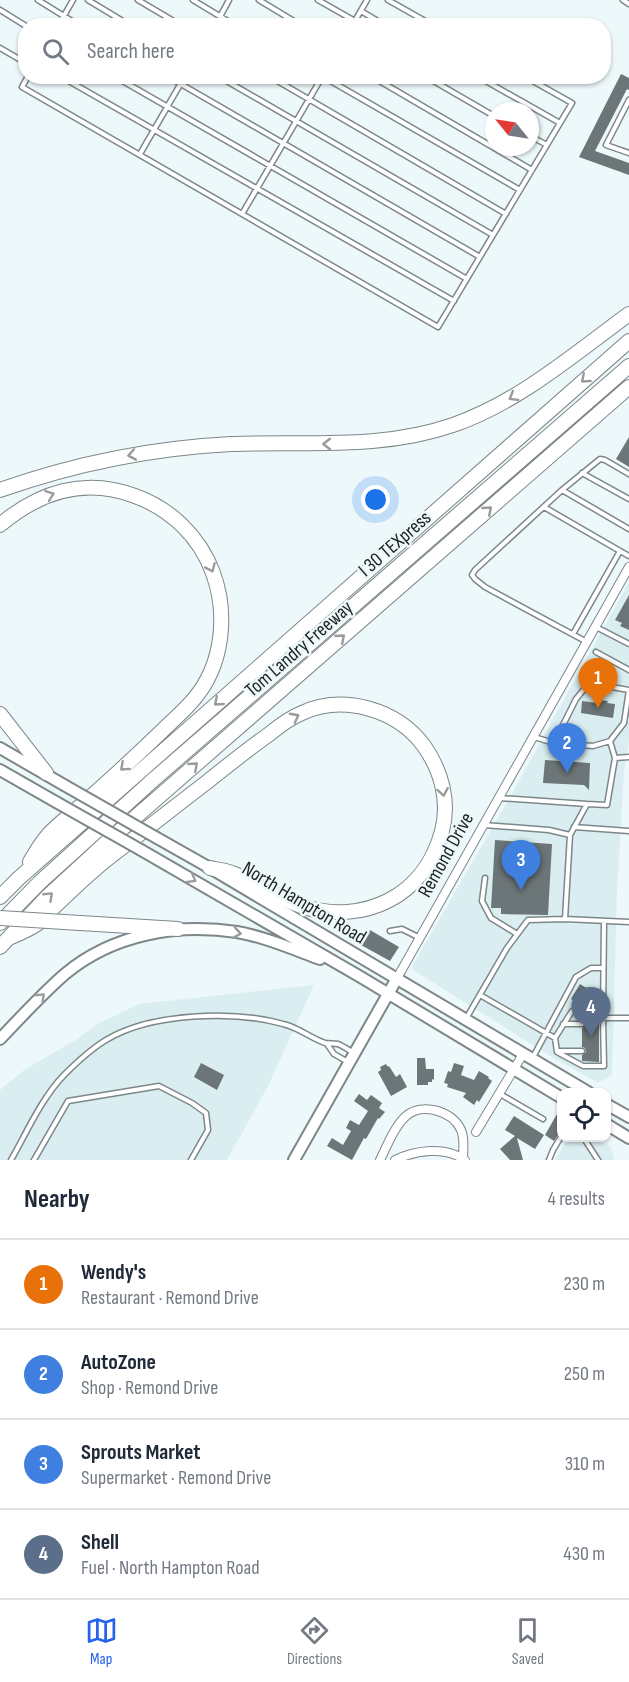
<!DOCTYPE html>
<meta charset="utf-8">
<style>
:root{--surface:#fff;--page:#f6f6f7;--text:#1f2937;--muted:#747a83;--line:#e0e1e3;--accent:#2563eb}
body{margin:0;font-family:"Sofia Sans Condensed",sans-serif;background:var(--page);color:var(--text)}
.controls{position:absolute;right:18px;bottom:18px;display:grid;overflow:hidden;border-radius:12px;box-shadow:0 2px 4px #0004}
.controls button{width:54px;height:54px;display:grid;place-items:center;padding:0;border:0;border-bottom:2px solid var(--line);background:var(--surface);color:var(--text);font:30px sans-serif}
.compass{position:absolute;left:485px;top:102px;width:54px;height:54px;border-radius:50%;background:var(--surface);box-shadow:0 2px 4px #0004;rotate:300deg}
.you{position:absolute;left:376px;top:500px;width:21px;height:21px;margin:-15px;border:4px solid #fff;border-radius:50%;background:#1a73e8;box-shadow:0 0 0 9px #1a73e833}
.badge{display:grid;place-items:center;width:39px;height:39px;border-radius:50%;background:var(--accent);color:#fff;font-size:20px;font-weight:700}
.pin{position:absolute;translate:-50% -50px;filter:drop-shadow(0 2px 3px #0008)}
.pin::after{content:'';position:absolute;top:32px;width:21px;height:18px;background:inherit;clip-path:polygon(0 0,100% 0,50% 100%)}
.list{margin:0;padding:0;list-style:none}
h2{display:flex;justify-content:space-between;align-items:center;height:78px;margin:0;padding:0 24px;font-size:26px}
h2 small{font-size:20px;font-weight:400;color:var(--muted)}
.list li{display:grid;grid-template-columns:39px 1fr auto;gap:18px;align-items:center;box-sizing:border-box;height:90px;padding:0 24px;border-top:2px solid var(--line)}
.list b{display:block;font-size:22px;white-space:nowrap}
.list p{margin:0;font-size:20px;white-space:nowrap;color:var(--muted)}
.list em{font-size:20px;font-style:normal;color:var(--muted)}
.icon{flex:none;width:33px;height:33px;fill:none;stroke:currentColor;stroke-width:2;stroke-linecap:round;stroke-linejoin:round}
.map{position:relative;flex:none;width:629px;height:1160px;overflow:hidden}
.search{position:absolute;background:var(--surface);box-shadow:0 2px 4px #0004;left:18px;right:18px;top:18px;height:66px;display:flex;align-items:center;gap:15px;box-sizing:border-box;padding:0 21px;border-radius:24px;color:var(--muted);font-size:22px}
.sheet{height:438px;background:var(--surface)}
nav{display:flex;justify-content:space-around;align-items:center;box-sizing:border-box;height:84px;border-top:2px solid var(--line);background:var(--surface);font-size:16px;color:var(--muted)}
nav a{display:grid;justify-items:center;gap:3px}
nav .on{color:var(--accent)}
.map>svg:first-child{display:block}
.built{fill:#daeef1}
.building{fill:#6c7577}
.lines{fill:none;stroke-linecap:round;stroke-linejoin:round}
.lane-casing{stroke:#7d8789;stroke-width:7}
.street-casing{stroke:#7d8789;stroke-width:10}
.secondary-casing{stroke:#7d8789;stroke-width:14}
.highway-casing{stroke:#7d8789;stroke-width:16}
.lane{stroke:#fff;stroke-width:4}
.street{stroke:#fff;stroke-width:8}
.secondary{stroke:#fff;stroke-width:10}
.highway{stroke:#fff;stroke-width:14}
.secondary-bridge-casing{stroke:#7d8789;stroke-width:14;stroke-linecap:butt}
.highway-bridge-casing{stroke:#7d8789;stroke-width:16;stroke-linecap:butt}
.secondary-bridge{stroke:#fff;stroke-width:10}
.highway-bridge{stroke:#fff;stroke-width:14}
.oneway{stroke:#9a9c9c}
.labels{text-anchor:middle;dominant-baseline:central;stroke-width:5;stroke-linejoin:round;paint-order:stroke}
.street-label{font-size:20px;fill:#1e2222;stroke:#edf8fa}
</style>
<div class="map">
<svg width="629" height="1160" viewBox="0 0 629 1160">
<rect width="100%" height="100%" fill="#edf8fa"/>
<path class="built" d="M 629,582 L 629,741 L 624,773 L 617,890 L 612,1075 L 598,1083 L 549,1055 L 413,970 L 413,965 L 514,790 Z
M 314,985 L 268,1086 L 227,1160 L 0,1160 L 0,1090 L 24,1070 L 74,1041 L 98,1024 L 139,1004 Z
M 568,1138 L 597,1138 L 611,1147 L 614,1160 L 555,1160 Z"/>
<path class="building" d="M 621,74 L 629,78 L 629,90 L 627,89 L 595,151 L 629,163 L 629,175 L 579,157 Z
M 629,437 L 629,467 L 616,459 Z
M 629,595 L 629,630 L 620,626 L 622,623 L 615,620 Z
M 599,700 L 608,701 L 607,703 L 615,704 L 613,718 L 581,713 L 582,701 L 598,703 Z
M 545,760 L 590,763 L 589,790 L 584,785 L 543,783 Z
M 495,840 L 552,844 L 548,915 L 501,914 L 501,908 L 491,908 Z
M 370,930 L 399,947 L 390,961 L 361,945 Z
M 580,984 L 588,989 L 579,1003 L 571,999 Z
M 582,1015 L 599,1016 L 599,1062 L 582,1061 L 582,1055 L 586,1052 L 585,1048 L 582,1047 L 582,1028 L 586,1025 L 585,1021 L 582,1020 Z
M 417,1058 L 425,1058 L 426,1069 L 434,1069 L 434,1080 L 432,1079 L 432,1082 L 428,1082 L 428,1085 L 417,1085 Z
M 201,1063 L 224,1075 L 217,1090 L 194,1077 Z
M 454,1063 L 464,1066 L 461,1075 L 474,1080 L 479,1071 L 489,1077 L 488,1078 L 492,1081 L 479,1102 L 477,1100 L 474,1105 L 463,1097 L 466,1093 L 447,1087 L 448,1084 L 444,1083 L 448,1071 L 451,1072 Z
M 386,1064 L 388,1067 L 389,1066 L 396,1077 L 400,1074 L 407,1087 L 391,1096 L 378,1072 L 381,1070 L 380,1067 Z
M 359,1094 L 367,1100 L 371,1095 L 382,1103 L 379,1108 L 385,1112 L 379,1119 L 378,1118 L 366,1139 L 364,1138 L 352,1160 L 327,1146 L 332,1138 L 343,1145 L 351,1131 L 346,1128 L 350,1120 L 359,1125 L 368,1111 L 354,1101 Z
M 561,1107 L 561,1130 L 554,1141 L 545,1135 Z
M 514,1116 L 544,1135 L 535,1149 L 517,1138 L 523,1160 L 510,1160 L 500,1149 L 515,1136 L 505,1130 Z"/>
<g class="lines">
<defs>
<path id="lane" d="M 38,0 L 80,26
M 88,0 L 131,26
M 138,0 L 182,26
M 193,0 L 236,26
M 259,0 L 302,26
M 318,0 L 355,21
M 388,0 L 434,26
M 623,0 L 629,4
M 0,10 L 26,26
M 361,11 L 386,26
M 58,26 L 73,0
M 215,26 L 229,0
M 352,26 L 367,0
M 0,48 L 26,63
M 28,76 L 22,87 L 438,327 L 572,103 L 524,76
M 60,76 L 454,301
M 114,76 L 467,279
M 167,76 L 480,257
M 218,76 L 493,235
M 269,76 L 506,214
M 322,76 L 520,190
M 371,76 L 532,170
M 425,76 L 494,116
M 477,76 L 560,123
M 629,100 L 606,145 L 629,153
M 530,136 L 547,145
M 140,154 L 185,76
M 242,214 L 322,77
M 582,473 L 629,499
M 562,490 L 600,459 L 605,460 L 629,474
M 544,507 L 620,551
M 596,627 L 629,644
M 573,634 L 620,551 L 629,556
M 587,642 L 485,587 L 475,579 L 472,575 L 475,570 L 562,490 L 629,529
M 596,652 L 629,670
M 534,737 L 554,743 L 593,746 L 610,741 L 624,723 L 629,690
M 610,741 L 615,758
M 554,743 L 576,699 L 589,683 L 629,690
M 499,798 L 587,804
M 484,825 L 549,830 L 570,835
M 574,827 L 629,831
M 485,878 L 482,901 L 491,918 L 517,934
M 565,919 L 570,835 L 587,804 L 607,805 L 615,758 L 629,757
M 604,921 L 603,1018 L 629,1018
M 390,931 L 402,929 L 420,938
M 480,995 L 555,1038
M 467,1017 L 507,948 L 528,920 L 565,919 L 629,922
M 603,1018 L 604,1066 L 583,1066 L 557,1052 L 555,1038 L 572,1011 L 603,1012
M 563,1024 L 582,1024
M 327,1044 L 334,1054 L 348,1062
M 559,1051 L 582,1051
M 532,1059 L 576,977 L 591,968 L 603,968
M 500,1094 L 543,1119
M 586,1138 L 585,1140 L 598,1160
M 11,1160 C 27,1132 41,1099 64,1075 C 76,1063 91,1049 106,1040 C 151,1013 233,1010 283,1024 C 298,1027 310,1038 325,1043 C 329,1044 334,1043 338,1044 C 343,1046 349,1050 354,1053
M 34,1160 L 68,1101 L 159,1086 L 192,1103 L 206,1113 L 208,1130 L 191,1160
M 549,1160 L 553,1150 L 562,1135"/>
<path id="street" d="M 396,980 L 629,567
M 476,1132 L 523,1054
M 380,1160 C 387,1146 394,1127 406,1116 C 422,1102 453,1111 461,1130 C 465,1139 463,1149 463,1158
M 395,1160 C 416,1150 445,1146 465,1160"/>
<path id="secondary" d="M 0,748 L 64,785
M 0,770 L 56,802
M 157,838 L 210,868 L 588,1092
M 141,850 L 359,976 L 562,1098
M 0,1039 C 20,1018 43,993 65,974 C 113,934 177,923 237,932 C 265,937 293,949 320,959
M 606,1104 L 629,1117
M 606,1124 L 629,1138
M 294,1160 L 396,980"/>
<path id="highway" d="M 0,490 C 74,464 153,448 231,444 C 306,441 381,450 453,425 C 519,402 573,355 629,314
M 0,525 C 39,492 85,477 135,496 C 171,509 200,537 213,573 C 228,614 223,665 194,699 C 185,710 173,720 162,731 C 137,755 111,779 85,802 C 73,813 59,823 48,835 C 41,843 35,853 30,862
M 0,714 L 46,773
M 0,897 L 19,878 L 629,341
M 0,923 L 39,883 L 153,780 L 629,366
M 80,923 L 178,929
M 9,938 C 18,934 28,930 37,924 C 43,920 48,913 53,908 C 66,896 79,883 93,871 C 105,860 119,850 132,840 C 157,821 182,801 207,782 C 227,766 247,750 268,735 C 278,727 289,718 302,713 C 343,694 397,709 424,746 C 441,770 450,801 442,831 C 425,896 364,926 301,906 C 277,898 255,882 232,873 C 225,870 217,870 210,868
M 0,947 L 46,898 L 108,841 L 629,387"/>
</defs>
<use href="#lane" class="lane-casing"/>
<use href="#street" class="street-casing"/>
<use href="#secondary" class="secondary-casing"/>
<use href="#highway" class="highway-casing"/>
<use href="#lane" class="lane"/>
<use href="#street" class="street"/>
<use href="#secondary" class="secondary"/>
<use href="#highway" class="highway"/>
<defs>
<path id="secondary-bridge" d="M 64,785 L 157,838
M 56,802 L 141,850"/>
<path id="highway-bridge" d="M 0,918 L 80,923"/>
</defs>
<use href="#secondary-bridge" class="secondary-bridge-casing"/>
<use href="#highway-bridge" class="highway-bridge-casing"/>
<use href="#secondary-bridge" class="secondary-bridge"/>
<use href="#highway-bridge" class="highway-bridge"/>
</g>
<defs><path id="oneway-chevron" d="M-2-3.5L2.5 0L-2 3.5" fill="none" stroke-width="1.6" stroke-linecap="round" stroke-linejoin="round" transform="scale(1.5)"/></defs>
<g class="oneway">
<use href="#oneway-chevron" transform="translate(585 379) rotate(139)"/>
<use href="#oneway-chevron" transform="translate(513 397) rotate(149)"/>
<use href="#oneway-chevron" transform="translate(327 444) rotate(180)"/>
<use href="#oneway-chevron" transform="translate(132 455) rotate(170)"/>
<use href="#oneway-chevron" transform="translate(50 495) rotate(-20)"/>
<use href="#oneway-chevron" transform="translate(488 510) rotate(-41)"/>
<use href="#oneway-chevron" transform="translate(211 568) rotate(66)"/>
<use href="#oneway-chevron" transform="translate(341 638) rotate(-41)"/>
<use href="#oneway-chevron" transform="translate(218 702) rotate(139)"/>
<use href="#oneway-chevron" transform="translate(295 717) rotate(-28)"/>
<use href="#oneway-chevron" transform="translate(194 766) rotate(-41)"/>
<use href="#oneway-chevron" transform="translate(124 767) rotate(138)"/>
<use href="#oneway-chevron" transform="translate(443 792) rotate(80)"/>
<use href="#oneway-chevron" transform="translate(192 879) rotate(30)"/>
<use href="#oneway-chevron" transform="translate(49 896) rotate(-44)"/>
<use href="#oneway-chevron" transform="translate(237 933) rotate(9)"/>
<use href="#oneway-chevron" transform="translate(41 997) rotate(-44)"/>
</g>
<g class="labels">
<g class="street-label">
<text transform="translate(395 544) rotate(-41)">I 30 TEXpress</text>
<text transform="translate(299 649) rotate(-41)">Tom Landry Freeway</text>
<text transform="translate(446 855) rotate(-61)">Remond Drive</text>
<text transform="translate(304 903) rotate(31)">North Hampton Road</text>
</g>
</g>
</svg>
<div class="controls">
<button><svg class="icon" aria-label="locate" viewBox="0 0 24 24"><circle cx="12" cy="12" r="6"/><path d="M12 2v4M12 18v4M2 12h4M18 12h4"/></svg></button>
</div>
<svg class="compass" viewBox="-18 -18 36 36"><path d="M0-13l5 13h-10z" fill="#e53935"/><path d="M0 13l5-13h-10z" fill="#747a83"/></svg>
<div class="you"></div>
<div class="pin badge" style="left:598px;top:708px;background:#e8710a">1</div>
<div class="pin badge" style="left:567px;top:773px;background:#3f7fe0">2</div>
<div class="pin badge" style="left:521px;top:890px;background:#3f7fe0">3</div>
<div class="pin badge" style="left:591px;top:1037px;background:#5c6f8a">4</div>
<div class="search"><svg class="icon" aria-label="search" viewBox="0 0 24 24"><circle cx="10" cy="10" r="6"/><path d="M15 15l6 6"/></svg>Search here</div>
</div>
<section class="sheet">
<h2>Nearby<small>4 results</small></h2>
<ul class="list">
<li><span class="badge" style="background:#e8710a">1</span><div><b>Wendy's</b><p>Restaurant · Remond Drive</p></div><em>230 m</em></li>
<li><span class="badge" style="background:#3f7fe0">2</span><div><b>AutoZone</b><p>Shop · Remond Drive</p></div><em>250 m</em></li>
<li><span class="badge" style="background:#3f7fe0">3</span><div><b>Sprouts Market</b><p>Supermarket · Remond Drive</p></div><em>310 m</em></li>
<li><span class="badge" style="background:#5c6f8a">4</span><div><b>Shell</b><p>Fuel · North Hampton Road</p></div><em>430 m</em></li>
</ul>
</section>
<nav>
<a class="on"><svg class="icon" aria-label="map" viewBox="0 0 24 24"><path d="M3 6l6-2 6 2 6-2v14l-6 2-6-2-6 2zM9 4v14M15 6v14"/></svg>Map</a>
<a><svg class="icon" aria-label="directions" viewBox="0 0 24 24"><path d="M12 3l9 9-9 9-9-9zM9 14v-3h6M13 9l2 2-2 2"/></svg>Directions</a>
<a><svg class="icon" aria-label="saved" viewBox="0 0 24 24"><path d="M7 4h10v16l-5-4-5 4z"/></svg>Saved</a>
</nav>
